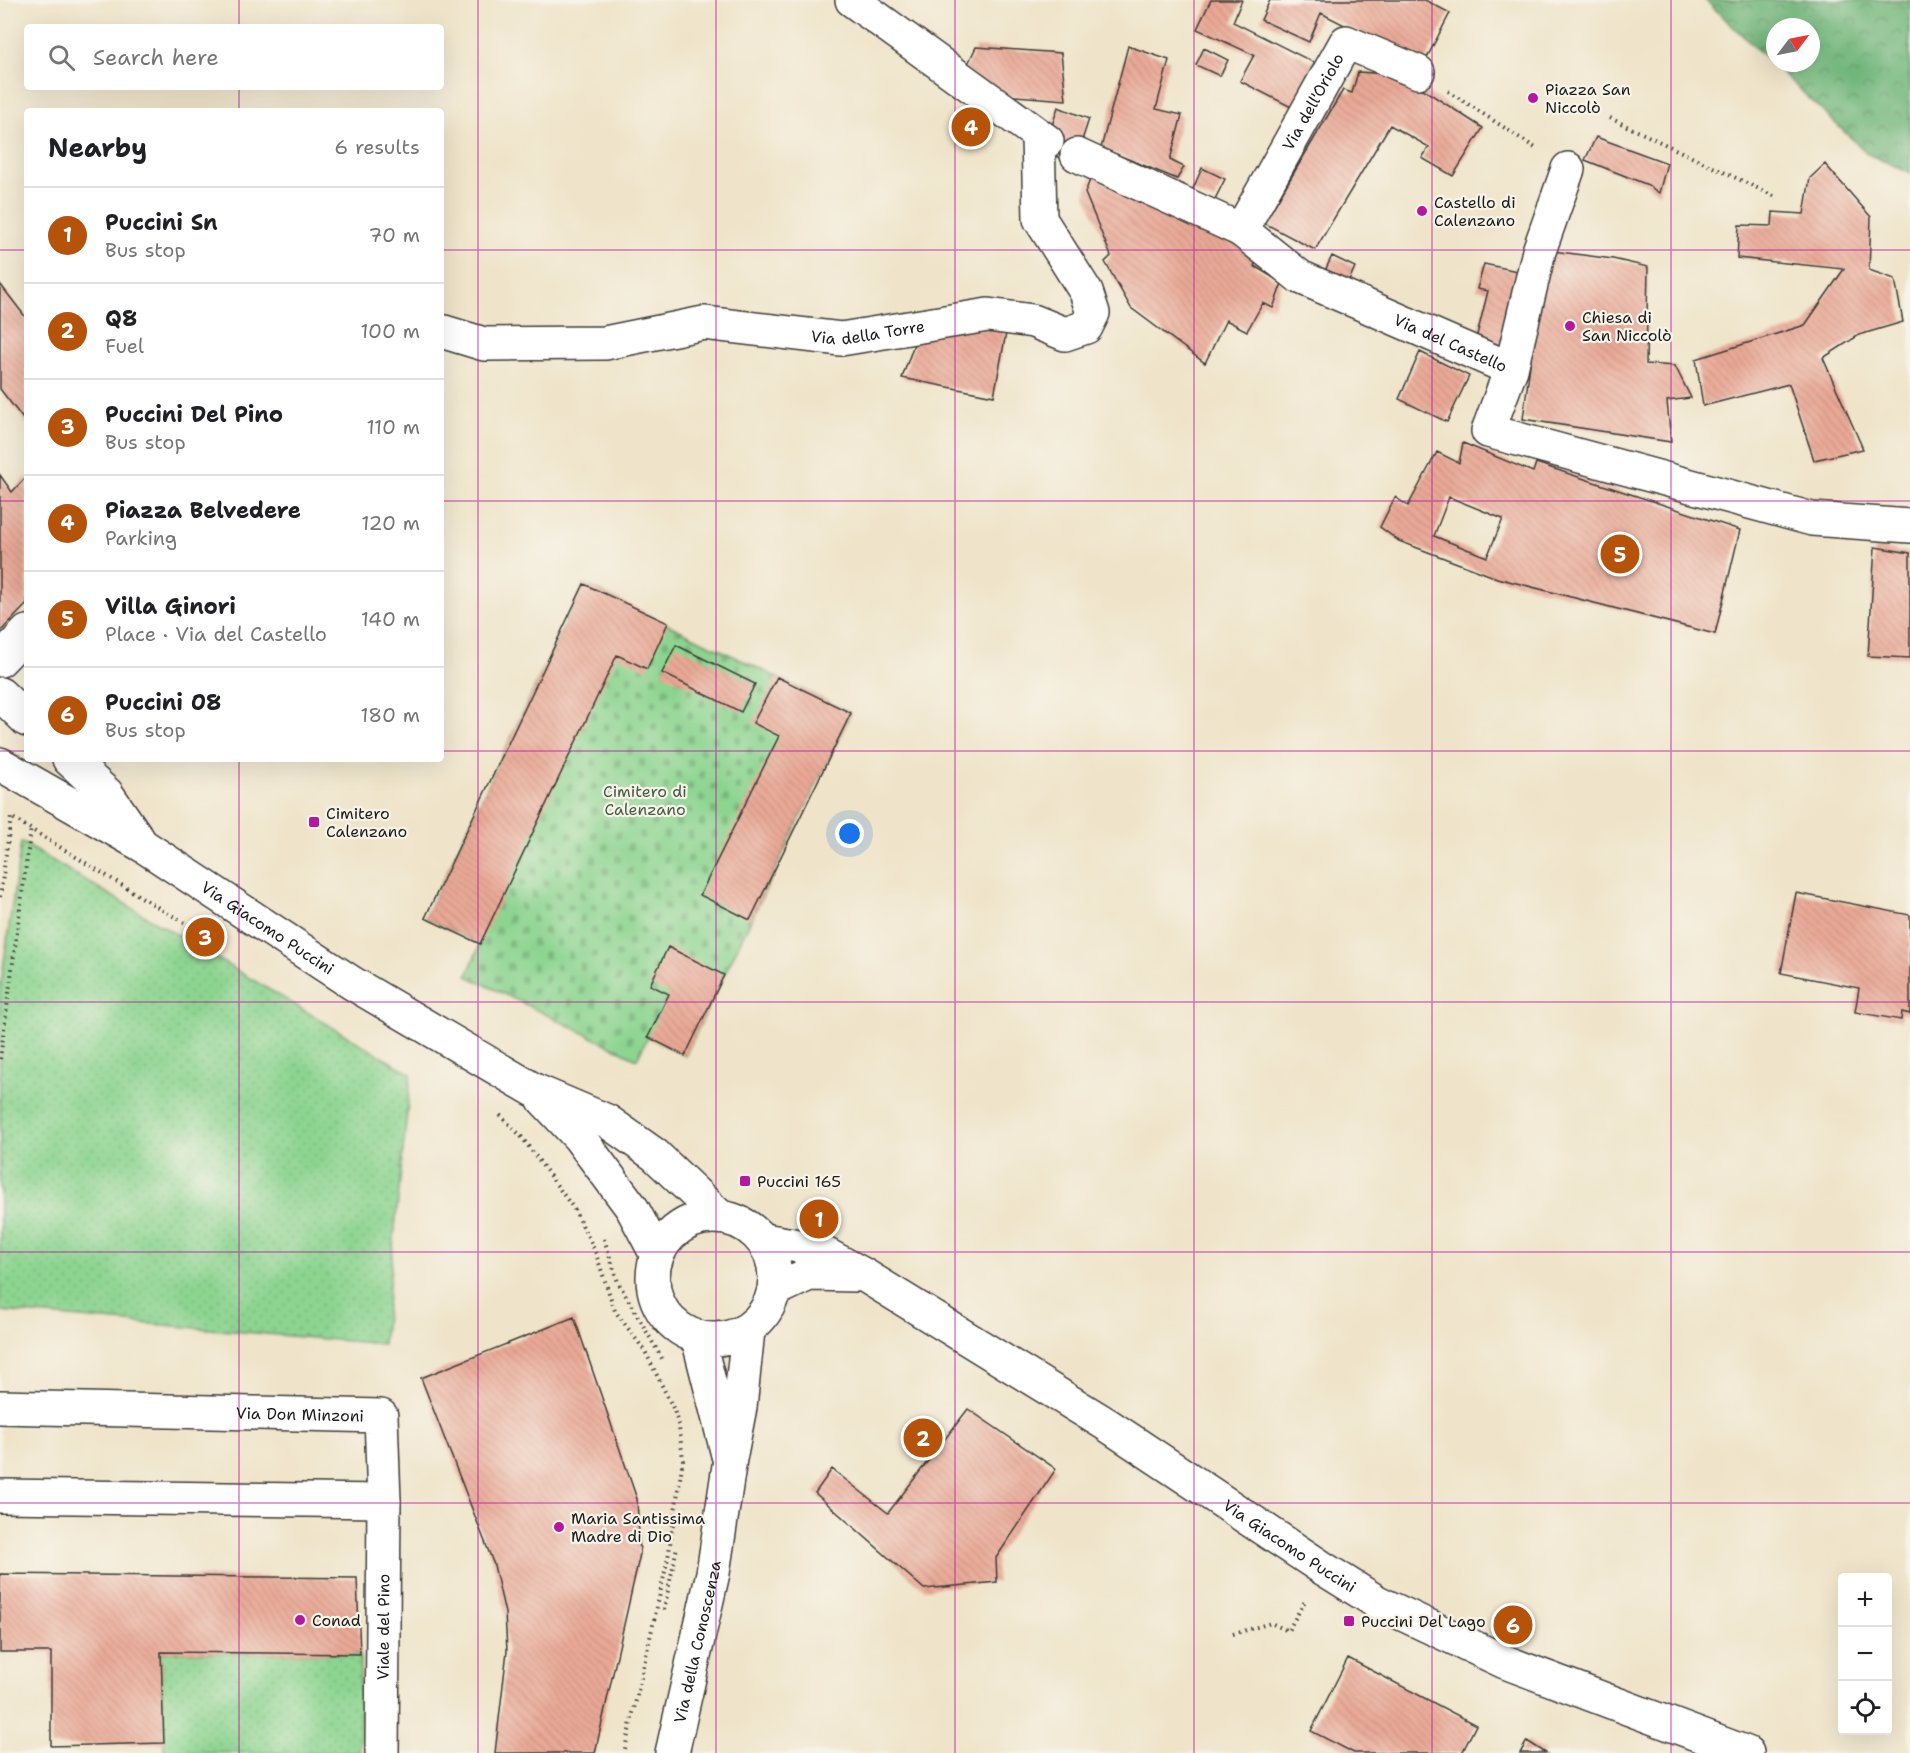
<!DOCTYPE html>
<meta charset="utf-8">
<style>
:root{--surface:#fff;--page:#f6f6f6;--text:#202124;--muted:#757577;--line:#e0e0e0;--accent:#b45309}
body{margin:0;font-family:"Shantell Sans",sans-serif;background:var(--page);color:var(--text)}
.controls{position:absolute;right:18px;bottom:18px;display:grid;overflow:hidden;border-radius:6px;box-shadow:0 6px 24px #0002}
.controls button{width:54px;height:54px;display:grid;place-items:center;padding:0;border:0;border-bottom:2px solid var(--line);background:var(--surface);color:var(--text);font:30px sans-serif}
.compass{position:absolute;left:1766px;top:18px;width:54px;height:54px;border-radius:50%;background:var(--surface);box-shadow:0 6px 24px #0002;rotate:58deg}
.you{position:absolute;left:850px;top:834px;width:21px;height:21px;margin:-15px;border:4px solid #fff;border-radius:50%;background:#1a73e8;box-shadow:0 0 0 9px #1a73e833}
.badge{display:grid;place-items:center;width:39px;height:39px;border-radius:50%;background:var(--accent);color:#fff;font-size:20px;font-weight:700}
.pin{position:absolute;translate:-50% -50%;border:3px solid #fff;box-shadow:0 2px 6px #0006}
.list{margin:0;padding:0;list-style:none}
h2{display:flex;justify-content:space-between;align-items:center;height:78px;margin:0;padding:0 24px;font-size:26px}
h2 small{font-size:20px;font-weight:400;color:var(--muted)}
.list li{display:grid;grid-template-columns:39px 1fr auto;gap:18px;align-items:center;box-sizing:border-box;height:96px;padding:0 24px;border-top:2px solid var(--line)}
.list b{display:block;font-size:22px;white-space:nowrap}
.list p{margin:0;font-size:20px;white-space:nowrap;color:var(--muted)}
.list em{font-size:20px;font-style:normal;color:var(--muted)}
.icon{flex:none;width:33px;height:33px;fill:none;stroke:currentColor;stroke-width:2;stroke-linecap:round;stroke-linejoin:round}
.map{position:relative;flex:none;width:1910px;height:1753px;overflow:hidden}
.search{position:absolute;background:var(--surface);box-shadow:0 6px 24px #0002;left:24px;top:24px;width:420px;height:66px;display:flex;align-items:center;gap:15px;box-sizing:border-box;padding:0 21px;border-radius:6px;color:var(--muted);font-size:22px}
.panel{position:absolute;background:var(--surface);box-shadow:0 6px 24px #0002;left:24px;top:108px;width:420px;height:654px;border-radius:6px}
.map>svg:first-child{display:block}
.grass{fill:url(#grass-dots);stroke:#547856;stroke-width:1.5}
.forest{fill:url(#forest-crowns);stroke:#46694b;stroke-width:1.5;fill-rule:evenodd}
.cemetery{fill:url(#cemetery-stones);stroke:#547856;stroke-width:1.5}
.building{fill:url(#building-back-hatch);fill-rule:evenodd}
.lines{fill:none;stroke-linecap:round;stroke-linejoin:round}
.minor-casing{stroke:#3c3a36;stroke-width:36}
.path{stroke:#3c3a36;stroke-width:4;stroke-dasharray:1.5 4.5;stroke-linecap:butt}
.minor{stroke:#fff;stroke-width:33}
.grid{fill:none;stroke:#b5179e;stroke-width:1.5;stroke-opacity:0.55}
.poi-dot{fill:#b5179e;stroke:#f7f3e8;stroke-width:2}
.labels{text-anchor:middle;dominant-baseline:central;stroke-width:4.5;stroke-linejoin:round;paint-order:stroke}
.poi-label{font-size:16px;fill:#1c1c1c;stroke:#f7f3e8;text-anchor:start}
.street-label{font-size:16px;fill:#1c1c1c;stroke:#f7f3e8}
.park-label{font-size:16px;fill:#435c45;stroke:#f7f3e8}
</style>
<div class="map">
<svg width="1910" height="1753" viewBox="0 0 1910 1753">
<defs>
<pattern id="grass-dots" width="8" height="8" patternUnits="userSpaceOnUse" patternTransform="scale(1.5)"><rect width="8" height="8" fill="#8cd490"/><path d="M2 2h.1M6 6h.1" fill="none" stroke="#78b57c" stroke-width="1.8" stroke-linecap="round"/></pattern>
<pattern id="forest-crowns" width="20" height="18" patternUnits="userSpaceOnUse" patternTransform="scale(1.5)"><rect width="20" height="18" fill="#71b67a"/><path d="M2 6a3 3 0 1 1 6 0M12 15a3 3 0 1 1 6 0" fill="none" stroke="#5c9363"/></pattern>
<pattern id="cemetery-stones" width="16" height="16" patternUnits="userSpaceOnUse" patternTransform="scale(1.5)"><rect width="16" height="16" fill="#8cd490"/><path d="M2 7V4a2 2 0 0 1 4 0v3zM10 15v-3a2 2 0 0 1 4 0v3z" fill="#78b57c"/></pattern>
<pattern id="building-back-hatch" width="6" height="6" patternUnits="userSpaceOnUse" patternTransform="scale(1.5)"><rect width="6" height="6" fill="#eaa996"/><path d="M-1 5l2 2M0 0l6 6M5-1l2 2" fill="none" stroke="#c89181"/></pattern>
</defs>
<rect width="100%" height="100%" fill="#f7f3e8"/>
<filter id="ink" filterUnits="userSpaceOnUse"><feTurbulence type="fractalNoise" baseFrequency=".0167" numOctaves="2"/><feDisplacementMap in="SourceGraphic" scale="12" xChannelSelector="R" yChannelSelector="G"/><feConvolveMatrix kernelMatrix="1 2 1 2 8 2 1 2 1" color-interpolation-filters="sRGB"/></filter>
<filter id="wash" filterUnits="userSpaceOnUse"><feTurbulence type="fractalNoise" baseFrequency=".008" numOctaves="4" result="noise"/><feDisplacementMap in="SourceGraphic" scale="24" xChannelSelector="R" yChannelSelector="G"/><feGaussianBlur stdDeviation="1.35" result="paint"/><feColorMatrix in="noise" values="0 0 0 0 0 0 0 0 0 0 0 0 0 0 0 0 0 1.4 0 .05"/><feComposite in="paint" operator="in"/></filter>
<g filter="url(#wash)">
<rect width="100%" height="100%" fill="#efe4c9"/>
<path class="grass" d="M 21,842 L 411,1074 L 383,1344 L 0,1311 L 0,990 Z
M 161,1652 L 360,1654 L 360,1753 L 164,1753 Z"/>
<path class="forest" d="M 1705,0 L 1910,0 L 1910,173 L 1868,154 ZM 1775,27 L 1811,27 L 1811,63 L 1775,63 Z"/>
<path class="cemetery" d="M 584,584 L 851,713 L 685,1056 L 648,1037 L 637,1059 L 467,976 L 480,944 L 425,918 Z"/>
<g id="blocks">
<path class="building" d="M 1211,0 L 1242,0 L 1233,22 L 1321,66 L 1295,109 L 1240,81 L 1254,55 L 1197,29 Z
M 1270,0 L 1425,0 L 1450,13 L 1423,65 L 1321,13 L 1309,42 L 1261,20 Z
M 1128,46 L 1169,60 L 1156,109 L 1182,115 L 1170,160 L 1184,167 L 1177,179 L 1101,148 Z
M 976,47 L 1061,53 L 1066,100 L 1001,95 L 965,70 Z
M 1204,48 L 1228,60 L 1220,76 L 1196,65 Z
M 1358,72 L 1401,75 L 1483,128 L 1453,176 L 1422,158 L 1429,147 L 1390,125 L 1315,250 L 1264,223 L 1343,90 L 1352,93 Z
M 1058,107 L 1089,119 L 1074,165 L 1044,150 Z
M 1596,137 L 1667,163 L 1659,193 L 1648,185 L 1585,160 Z
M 1825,164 L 1871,217 L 1869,270 L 1895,279 L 1903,322 L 1859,335 L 1823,358 L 1863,449 L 1814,460 L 1789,384 L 1703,406 L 1696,359 L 1805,325 L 1844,269 L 1737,258 L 1739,225 L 1772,226 L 1773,212 L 1804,214 L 1810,178 Z
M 1202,168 L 1225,179 L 1214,201 L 1192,191 Z
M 1094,169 L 1260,254 L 1254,266 L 1282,283 L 1273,308 L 1263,303 L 1247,331 L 1226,320 L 1205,363 L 1131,308 L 1105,262 L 1111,256 L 1085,193 Z
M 1545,250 L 1613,259 L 1648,267 L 1646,364 L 1675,366 L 1691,398 L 1667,401 L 1671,442 L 1523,419 Z
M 1332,256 L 1355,267 L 1346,287 L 1323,275 Z
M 1484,264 L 1527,273 L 1507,353 L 1475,343 L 1488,291 L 1477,289 Z
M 0,284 L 27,319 L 27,424 L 0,389 Z
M 1007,328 L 994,396 L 902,378 L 919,330 Z
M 1420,352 L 1469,376 L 1447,422 L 1399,399 Z
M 1463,443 L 1533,472 L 1536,463 L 1740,530 L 1715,634 L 1497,578 L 1399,541 L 1380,527 L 1395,497 L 1408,506 L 1437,452 L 1459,463 ZM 1449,497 L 1503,519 L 1487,557 L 1434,536 Z
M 0,475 L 12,492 L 27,476 L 27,604 L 0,632 Z
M 1875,547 L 1910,553 L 1910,658 L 1868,656 Z
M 584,584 L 668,623 L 647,669 L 617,655 L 480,944 L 425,918 Z
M 676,645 L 755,684 L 741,712 L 662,673 Z
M 777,677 L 851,713 L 750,920 L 700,895 L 779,736 L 753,723 Z
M 1796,893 L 1910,915 L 1910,1014 L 1902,1012 L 1901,1020 L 1855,1012 L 1859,988 L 1781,973 Z
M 668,947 L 724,975 L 685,1056 L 648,1037 L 669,994 L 650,985 Z
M 574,1317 L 637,1499 L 640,1554 L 595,1753 L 495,1753 L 507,1651 L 505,1613 L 494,1565 L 421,1378 Z
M 968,1409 L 1056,1469 L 996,1558 L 997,1582 L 924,1589 L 815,1493 L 832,1469 L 888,1513 Z
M 0,1574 L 357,1578 L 360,1654 L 161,1652 L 164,1743 L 51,1746 L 51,1652 L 0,1652 Z
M 1348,1658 L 1476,1725 L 1462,1753 L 1354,1753 L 1311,1731 Z
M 1527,1741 L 1546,1753 L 1520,1753 Z"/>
</g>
</g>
<g filter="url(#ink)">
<use href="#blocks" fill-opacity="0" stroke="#3c3a36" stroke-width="1.5"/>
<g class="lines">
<defs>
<g id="minor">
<path d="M 852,0 L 1047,141"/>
<path id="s1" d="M 1077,155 L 1241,230 L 1300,277 L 1511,369"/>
<path d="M 1568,169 L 1539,251 L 1511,369 L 1488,431 L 1812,519 L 1910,526"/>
<path id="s2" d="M 1241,230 L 1346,42 L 1418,72"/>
<path id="s3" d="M 441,331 L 484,344 L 605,343 L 704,323 L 841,339 L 988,315 L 1033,321 L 1065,334 L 1086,327 L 1093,313 L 1086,292 L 1040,219 L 1038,136"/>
<path d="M 0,660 L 27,632"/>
<path d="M 0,694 L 27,720"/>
<path d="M 69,759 L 107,794 L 138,839"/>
<path id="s4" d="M 0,764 L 142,845 L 352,983 L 534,1090 L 607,1121 L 655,1155 L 719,1216"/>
<path d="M 544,1100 L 579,1137 L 632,1208 L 657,1255"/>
<circle cx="714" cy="1278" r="61"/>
<path id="s5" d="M 764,1240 L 816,1249 L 864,1275 L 1106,1424 L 1324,1569 L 1377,1602 L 1505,1662 L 1747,1753"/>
<path d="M 775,1290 L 809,1274 L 857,1275"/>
<path d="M 698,1338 L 728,1455"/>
<path id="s6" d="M 0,1407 L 381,1416 L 384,1501 L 0,1496"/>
<path id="s7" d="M 382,1753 L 384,1501"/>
<path id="s8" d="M 672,1753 L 713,1573 L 730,1459 L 740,1407 L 748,1330"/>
</g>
</defs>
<use href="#minor" class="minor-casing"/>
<path class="path" d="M 1448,91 L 1537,149
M 1610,118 L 1778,198
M 0,897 L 11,817 L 164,911 L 206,934
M 0,1059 L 31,828
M 500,1115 L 521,1136 L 574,1209 L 595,1251 L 615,1311 L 645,1351 L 674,1410 L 679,1428 L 683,1459 L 668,1558 L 624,1753
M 604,1239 L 618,1282 L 664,1362
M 664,1610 L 677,1547
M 1233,1634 L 1271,1623 L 1288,1631 L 1305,1601"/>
<use href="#minor" class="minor"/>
</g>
</g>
<path class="grid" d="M 239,0 L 239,27M 478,0 L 478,1753M 716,0 L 716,1753M 955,0 L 955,1753M 1194,0 L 1194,1753M 1432,0 L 1432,1753M 1671,0 L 1671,1753M 239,87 L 239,111M 0,250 L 27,250M 441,250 L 1910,250M 0,501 L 27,501M 441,501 L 1910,501M 0,751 L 27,751M 441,751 L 1910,751M 239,759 L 239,1753M 0,1002 L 1910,1002M 0,1252 L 1910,1252M 0,1503 L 1910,1503"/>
<g class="poi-dot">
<circle cx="1533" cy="98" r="6"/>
<circle cx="1422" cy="211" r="6"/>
<circle cx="1570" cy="326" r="6"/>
<rect x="308" y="816" width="12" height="12" rx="3"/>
<rect x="739" y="1175" width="12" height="12" rx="3"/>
<circle cx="559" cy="1527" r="6"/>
<circle cx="300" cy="1620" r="6"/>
<rect x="1343" y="1615" width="12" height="12" rx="3"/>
</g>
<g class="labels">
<g class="poi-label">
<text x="1545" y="89">Piazza San<tspan x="1545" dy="18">Niccolò</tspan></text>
<text x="1434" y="202">Castello di<tspan x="1434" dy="18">Calenzano</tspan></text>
<text x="1582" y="317">Chiesa di<tspan x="1582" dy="18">San Niccolò</tspan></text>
<text x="326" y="813">Cimitero<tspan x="326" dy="18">Calenzano</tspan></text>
<text x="757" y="1181">Puccini 165</text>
<text x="571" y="1518">Maria Santissima<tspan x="571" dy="18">Madre di Dio</tspan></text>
<text x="312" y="1620">Conad</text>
<text x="1361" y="1621">Puccini Del Lago</text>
</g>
<g class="street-label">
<text stroke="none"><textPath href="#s2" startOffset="147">Via dell'Oriolo</textPath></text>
<text stroke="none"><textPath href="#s3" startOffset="432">Via della Torre</textPath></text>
<text stroke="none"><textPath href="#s1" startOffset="420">Via del Castello</textPath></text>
<text stroke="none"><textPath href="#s4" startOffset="314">Via Giacomo Puccini</textPath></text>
<text stroke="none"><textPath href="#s6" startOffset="300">Via Don Minzoni</textPath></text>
<text stroke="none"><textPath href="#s5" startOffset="612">Via Giacomo Puccini</textPath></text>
<text stroke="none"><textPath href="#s7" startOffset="126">Viale del Pino</textPath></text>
<text stroke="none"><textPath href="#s8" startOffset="114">Via della Conoscenza</textPath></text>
</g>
<g class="park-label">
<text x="645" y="791">Cimitero di<tspan x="645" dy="18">Calenzano</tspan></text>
</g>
</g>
</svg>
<div class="controls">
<button>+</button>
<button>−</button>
<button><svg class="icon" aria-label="locate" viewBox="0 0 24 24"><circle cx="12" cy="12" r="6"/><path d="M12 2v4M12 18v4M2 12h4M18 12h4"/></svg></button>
</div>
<svg class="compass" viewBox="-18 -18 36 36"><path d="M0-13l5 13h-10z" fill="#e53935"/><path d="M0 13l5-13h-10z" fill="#757577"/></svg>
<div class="you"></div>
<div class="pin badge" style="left:819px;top:1219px">1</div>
<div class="pin badge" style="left:923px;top:1438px">2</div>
<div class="pin badge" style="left:205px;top:937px">3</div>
<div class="pin badge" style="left:971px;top:127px">4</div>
<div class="pin badge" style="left:1620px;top:554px">5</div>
<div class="pin badge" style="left:1513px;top:1625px">6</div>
<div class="search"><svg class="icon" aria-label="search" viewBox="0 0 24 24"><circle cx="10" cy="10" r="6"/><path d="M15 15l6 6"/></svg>Search here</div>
<section class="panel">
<h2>Nearby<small>6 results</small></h2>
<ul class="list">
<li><span class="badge">1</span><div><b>Puccini Sn</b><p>Bus stop</p></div><em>70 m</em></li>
<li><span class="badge">2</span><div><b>Q8</b><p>Fuel</p></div><em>100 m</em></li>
<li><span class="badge">3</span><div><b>Puccini Del Pino</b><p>Bus stop</p></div><em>110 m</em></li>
<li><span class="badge">4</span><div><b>Piazza Belvedere</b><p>Parking</p></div><em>120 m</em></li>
<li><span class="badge">5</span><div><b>Villa Ginori</b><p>Place · Via del Castello</p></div><em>140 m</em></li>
<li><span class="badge">6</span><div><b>Puccini 08</b><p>Bus stop</p></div><em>180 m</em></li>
</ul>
</section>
</div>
